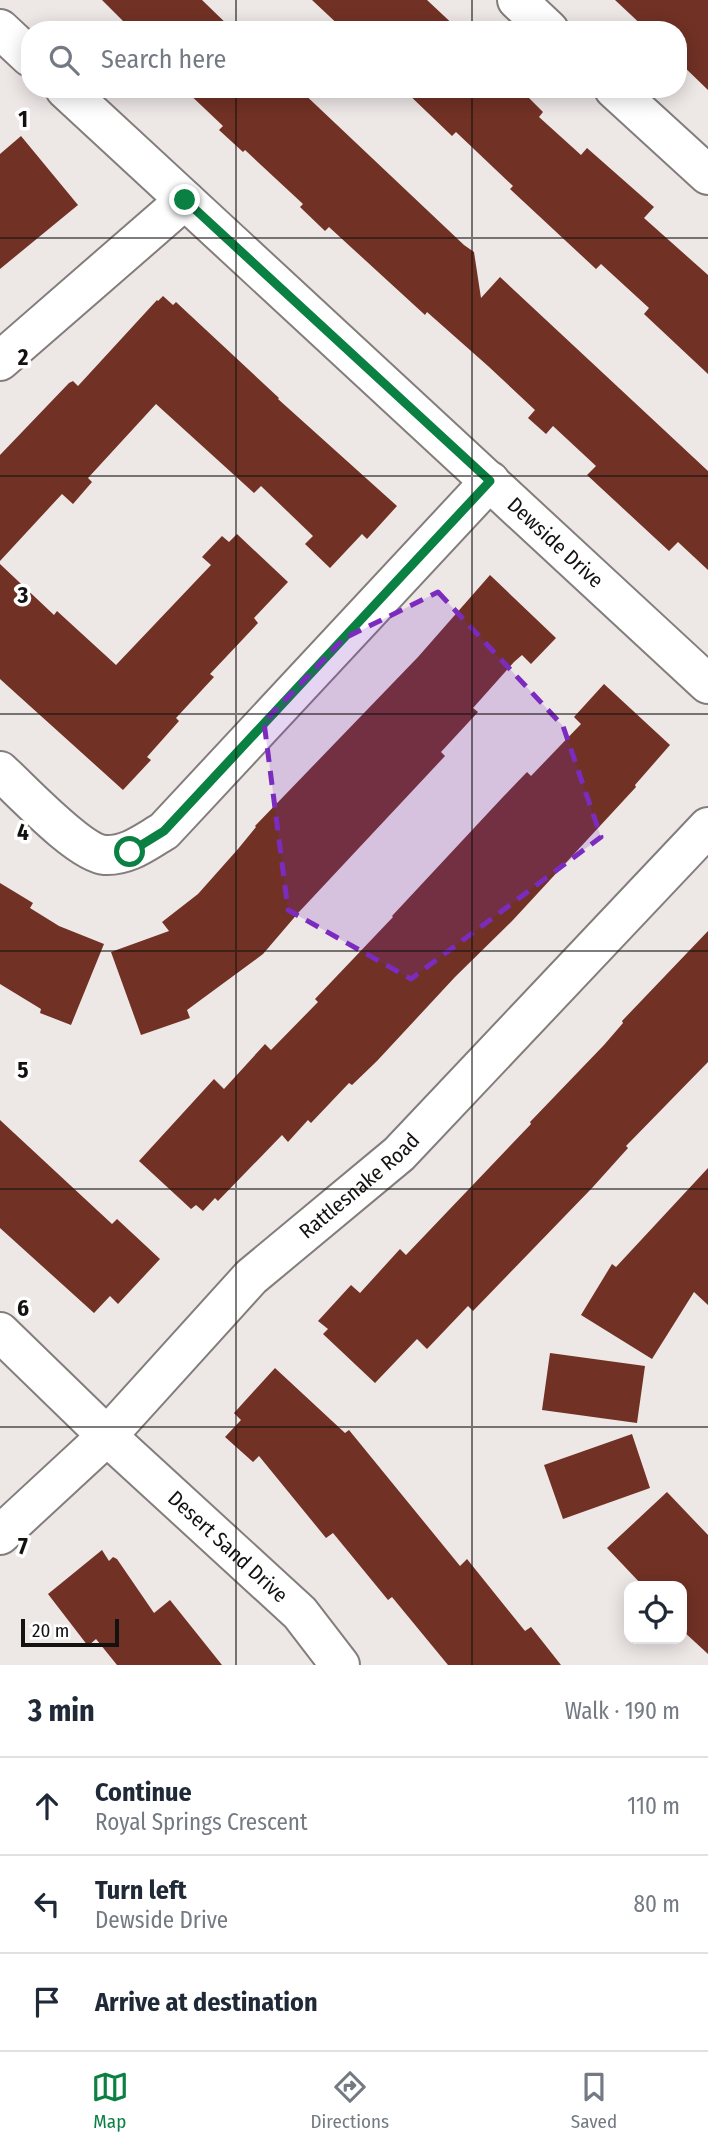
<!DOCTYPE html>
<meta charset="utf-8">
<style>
:root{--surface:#fff;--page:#f6f6f7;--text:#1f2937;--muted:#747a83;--line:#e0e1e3;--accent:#0b8043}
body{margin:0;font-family:"Fira Sans Condensed",sans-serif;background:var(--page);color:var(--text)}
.controls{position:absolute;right:21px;bottom:21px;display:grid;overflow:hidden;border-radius:14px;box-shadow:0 4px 18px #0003}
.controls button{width:63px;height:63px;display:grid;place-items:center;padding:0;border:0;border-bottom:2px solid var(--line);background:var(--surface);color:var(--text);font:35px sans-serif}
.scale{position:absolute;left:21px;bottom:18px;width:98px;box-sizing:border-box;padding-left:7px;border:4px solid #141211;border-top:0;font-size:19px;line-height:24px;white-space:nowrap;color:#141211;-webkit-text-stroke:5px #fff;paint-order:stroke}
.stop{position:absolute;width:21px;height:21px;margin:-16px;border:5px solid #0b8043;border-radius:50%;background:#fff}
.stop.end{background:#0b8043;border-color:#fff;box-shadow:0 2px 7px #0008}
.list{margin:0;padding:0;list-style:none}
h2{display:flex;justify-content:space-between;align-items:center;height:91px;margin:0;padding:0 28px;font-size:30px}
h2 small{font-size:23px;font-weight:400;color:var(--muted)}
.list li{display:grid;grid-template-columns:46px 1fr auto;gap:21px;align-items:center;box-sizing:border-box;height:98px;padding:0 28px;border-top:2px solid var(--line)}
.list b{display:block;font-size:26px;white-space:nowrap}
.list p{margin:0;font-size:23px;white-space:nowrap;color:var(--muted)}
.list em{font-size:23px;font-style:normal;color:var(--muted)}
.icon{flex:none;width:38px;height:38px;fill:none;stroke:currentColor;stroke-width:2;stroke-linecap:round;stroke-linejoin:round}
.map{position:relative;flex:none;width:708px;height:1665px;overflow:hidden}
.search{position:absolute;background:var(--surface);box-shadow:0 4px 18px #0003;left:21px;right:21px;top:21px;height:77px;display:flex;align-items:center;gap:18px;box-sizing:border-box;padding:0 24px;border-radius:28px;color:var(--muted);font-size:26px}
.sheet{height:385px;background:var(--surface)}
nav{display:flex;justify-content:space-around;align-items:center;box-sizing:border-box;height:98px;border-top:2px solid var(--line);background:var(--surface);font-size:19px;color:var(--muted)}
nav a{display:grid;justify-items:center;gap:4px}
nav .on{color:var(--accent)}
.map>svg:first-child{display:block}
.building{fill:#723125}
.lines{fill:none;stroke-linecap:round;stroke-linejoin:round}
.minor-casing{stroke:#837d7c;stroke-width:42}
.minor{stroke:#fff;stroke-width:38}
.route{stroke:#0b8043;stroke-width:9}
.marked{fill:#7b2cbf;fill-opacity:0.2;stroke:#7b2cbf;stroke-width:5;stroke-dasharray:14 9;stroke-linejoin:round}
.grid{fill:none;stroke:#141211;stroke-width:2;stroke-opacity:0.55}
.labels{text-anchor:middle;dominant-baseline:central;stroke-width:7;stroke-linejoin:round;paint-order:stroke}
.street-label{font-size:21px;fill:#141211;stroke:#fff}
.grid-label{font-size:23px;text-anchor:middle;font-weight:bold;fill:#141211;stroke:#fff;stroke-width:7;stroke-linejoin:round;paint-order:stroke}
</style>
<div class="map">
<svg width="708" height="1665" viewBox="0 0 708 1665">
<rect width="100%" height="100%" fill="#ede7e6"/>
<path class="building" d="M 102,0 L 202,0 L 233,30 L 132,30 Z
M 312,0 L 427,0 L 459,30 L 344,30 Z
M 615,0 L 708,0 L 708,90 L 678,61 L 678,30 L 647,30 Z
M 184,89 L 299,89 L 464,245 L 474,252 L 481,298 L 500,277 L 708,471 L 708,570 L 678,542 L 669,551 L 587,475 L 596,466 L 553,426 L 546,434 L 528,418 L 535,410 L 488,366 L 427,312 L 425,315 L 329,227 L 325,231 L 300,207 L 303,204 L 245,150 L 243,152 L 219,130 L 223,126 Z
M 403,89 L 520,89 L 543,112 L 539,117 L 581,155 L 587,148 L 654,207 L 644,218 L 708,275 L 708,374 L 644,314 L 649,308 L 601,264 L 596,269 L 510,189 L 513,186 L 456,132 L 452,136 Z
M 21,136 L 78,205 L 0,269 L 0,154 Z
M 163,296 L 173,305 L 176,302 L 279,398 L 278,399 L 397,506 L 367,539 L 362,534 L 330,568 L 305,544 L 313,536 L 261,486 L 254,493 L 156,404 L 88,478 L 92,482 L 73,504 L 62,494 L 0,561 L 0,455 L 69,383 L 73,381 L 78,386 L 157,300 L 158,301 Z
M 237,534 L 288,582 L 254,618 L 258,623 L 210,674 L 214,677 L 176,718 L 179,721 L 147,757 L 151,760 L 123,790 L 0,679 L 0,564 L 54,615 L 57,611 L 116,665 L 211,565 L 202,557 L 222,536 L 229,542 Z
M 490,575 L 556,638 L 531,664 L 522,655 L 514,662 L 473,708 L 478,712 L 441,752 L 445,756 L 299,912 L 263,954 L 187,1010 L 190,1018 L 141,1035 L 111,952 L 169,931 L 162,922 L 198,894 L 238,849 L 256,827 L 255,826 L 418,657 Z
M 604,684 L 670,745 L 635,785 L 636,787 L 513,920 L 455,977 L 377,1061 L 352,1085 L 349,1083 L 311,1123 L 308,1120 L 288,1142 L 282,1135 L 218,1201 L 215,1198 L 203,1211 L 196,1205 L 191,1209 L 139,1161 L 214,1079 L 224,1089 L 265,1044 L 271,1050 L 318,1002 L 315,999 L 393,917 L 392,916 L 502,798 L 527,772 L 531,776 L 581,724 L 574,717 Z
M 0,883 L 33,903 L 30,908 L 59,926 L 104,944 L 71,1025 L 40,1013 L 41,1009 L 0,984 Z
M 708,931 L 708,1062 L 626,1146 L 628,1148 L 592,1188 L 473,1311 L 468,1306 L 427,1349 L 417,1339 L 375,1383 L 323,1334 L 328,1329 L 318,1321 L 351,1285 L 360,1293 L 400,1249 L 406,1255 L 531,1124 L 530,1122 L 604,1045 L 623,1023 L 622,1021 Z
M 0,1120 L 112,1224 L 117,1219 L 160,1259 L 118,1304 L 110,1296 L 94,1313 L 0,1228 Z
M 708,1168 L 708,1305 L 694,1292 L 652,1359 L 581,1315 L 612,1264 L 616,1267 Z
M 550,1353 L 645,1366 L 637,1423 L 542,1410 Z
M 275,1368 L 345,1433 L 349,1430 L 460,1566 L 467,1559 L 525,1631 L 531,1627 L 561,1665 L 448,1665 L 392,1597 L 388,1600 L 333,1533 L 326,1538 L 259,1456 L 253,1462 L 225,1437 L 241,1420 L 234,1413 Z
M 632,1434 L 650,1488 L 563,1519 L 544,1465 Z
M 667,1492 L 708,1535 L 708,1654 L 682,1630 L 682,1586 L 643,1586 L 607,1548 Z
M 102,1550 L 109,1561 L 113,1557 L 117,1559 L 154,1613 L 170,1600 L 222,1665 L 117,1665 L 96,1639 L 88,1646 L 48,1594 Z"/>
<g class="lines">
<defs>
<g id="minor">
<path d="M 517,0 L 549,30"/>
<path d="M 0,29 L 30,57"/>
<path id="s1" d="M 65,89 L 708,684"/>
<path d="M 614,89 L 708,175"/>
<path d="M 0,361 L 185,200"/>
<path d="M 0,771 C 21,790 79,853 105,855 C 128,856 145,842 164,831 L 490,481"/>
<path id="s2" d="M 0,1332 L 107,1436 L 300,1613 L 340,1665"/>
<path id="s3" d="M 0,1535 L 107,1436 L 251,1277 L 399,1154 L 708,827"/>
</g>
</defs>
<use href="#minor" class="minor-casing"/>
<use href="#minor" class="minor"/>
</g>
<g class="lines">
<path class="route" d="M 130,852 L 164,831 L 490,481 L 185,200"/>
</g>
<path class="marked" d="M 438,592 L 563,726 L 601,837 L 411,979 L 288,910 L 264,722 L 343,639 Z"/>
<path class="grid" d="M 236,0 L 236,30M 472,0 L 472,30M 236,89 L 236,1665M 472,89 L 472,1665M 0,238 L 708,238M 0,476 L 708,476M 0,714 L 708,714M 0,951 L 708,951M 0,1189 L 708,1189M 0,1427 L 708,1427"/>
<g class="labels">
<g class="street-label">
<text stroke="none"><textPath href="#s1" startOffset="668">Dewside Drive</textPath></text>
<text stroke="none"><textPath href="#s3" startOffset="502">Rattlesnake Road</textPath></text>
<text stroke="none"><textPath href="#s2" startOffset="313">Desert Sand Drive</textPath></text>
</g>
</g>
<g class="grid-label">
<text x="23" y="127">1</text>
<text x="23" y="365">2</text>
<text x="23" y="603">3</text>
<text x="23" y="840">4</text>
<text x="23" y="1078">5</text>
<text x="23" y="1316">6</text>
<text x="23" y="1554">7</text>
</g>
</svg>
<div class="controls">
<button><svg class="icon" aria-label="locate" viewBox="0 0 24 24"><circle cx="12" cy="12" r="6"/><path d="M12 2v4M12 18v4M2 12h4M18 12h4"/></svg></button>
</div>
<div class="scale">20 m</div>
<div class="stop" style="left:130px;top:852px"></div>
<div class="stop end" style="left:185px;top:200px"></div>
<div class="search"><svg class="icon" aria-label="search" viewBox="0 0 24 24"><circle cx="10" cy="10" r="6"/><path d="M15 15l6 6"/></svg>Search here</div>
</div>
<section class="sheet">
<h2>3 min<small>Walk · 190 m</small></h2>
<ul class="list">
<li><svg class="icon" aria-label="ahead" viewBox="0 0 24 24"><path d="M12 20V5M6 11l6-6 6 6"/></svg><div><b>Continue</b><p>Royal Springs Crescent</p></div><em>110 m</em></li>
<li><svg class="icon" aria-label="left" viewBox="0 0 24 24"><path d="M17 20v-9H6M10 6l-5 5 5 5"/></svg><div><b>Turn left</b><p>Dewside Drive</p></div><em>80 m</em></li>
<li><svg class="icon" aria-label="arrive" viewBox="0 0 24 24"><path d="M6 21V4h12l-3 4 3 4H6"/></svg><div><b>Arrive at destination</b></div></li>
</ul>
</section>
<nav>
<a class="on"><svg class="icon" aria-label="map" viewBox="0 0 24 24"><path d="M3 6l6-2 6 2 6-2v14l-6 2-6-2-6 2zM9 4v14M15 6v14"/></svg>Map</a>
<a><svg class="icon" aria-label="directions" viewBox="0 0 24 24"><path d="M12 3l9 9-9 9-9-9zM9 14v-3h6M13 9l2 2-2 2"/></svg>Directions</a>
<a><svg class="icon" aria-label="saved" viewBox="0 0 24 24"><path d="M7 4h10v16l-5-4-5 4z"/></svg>Saved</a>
</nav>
